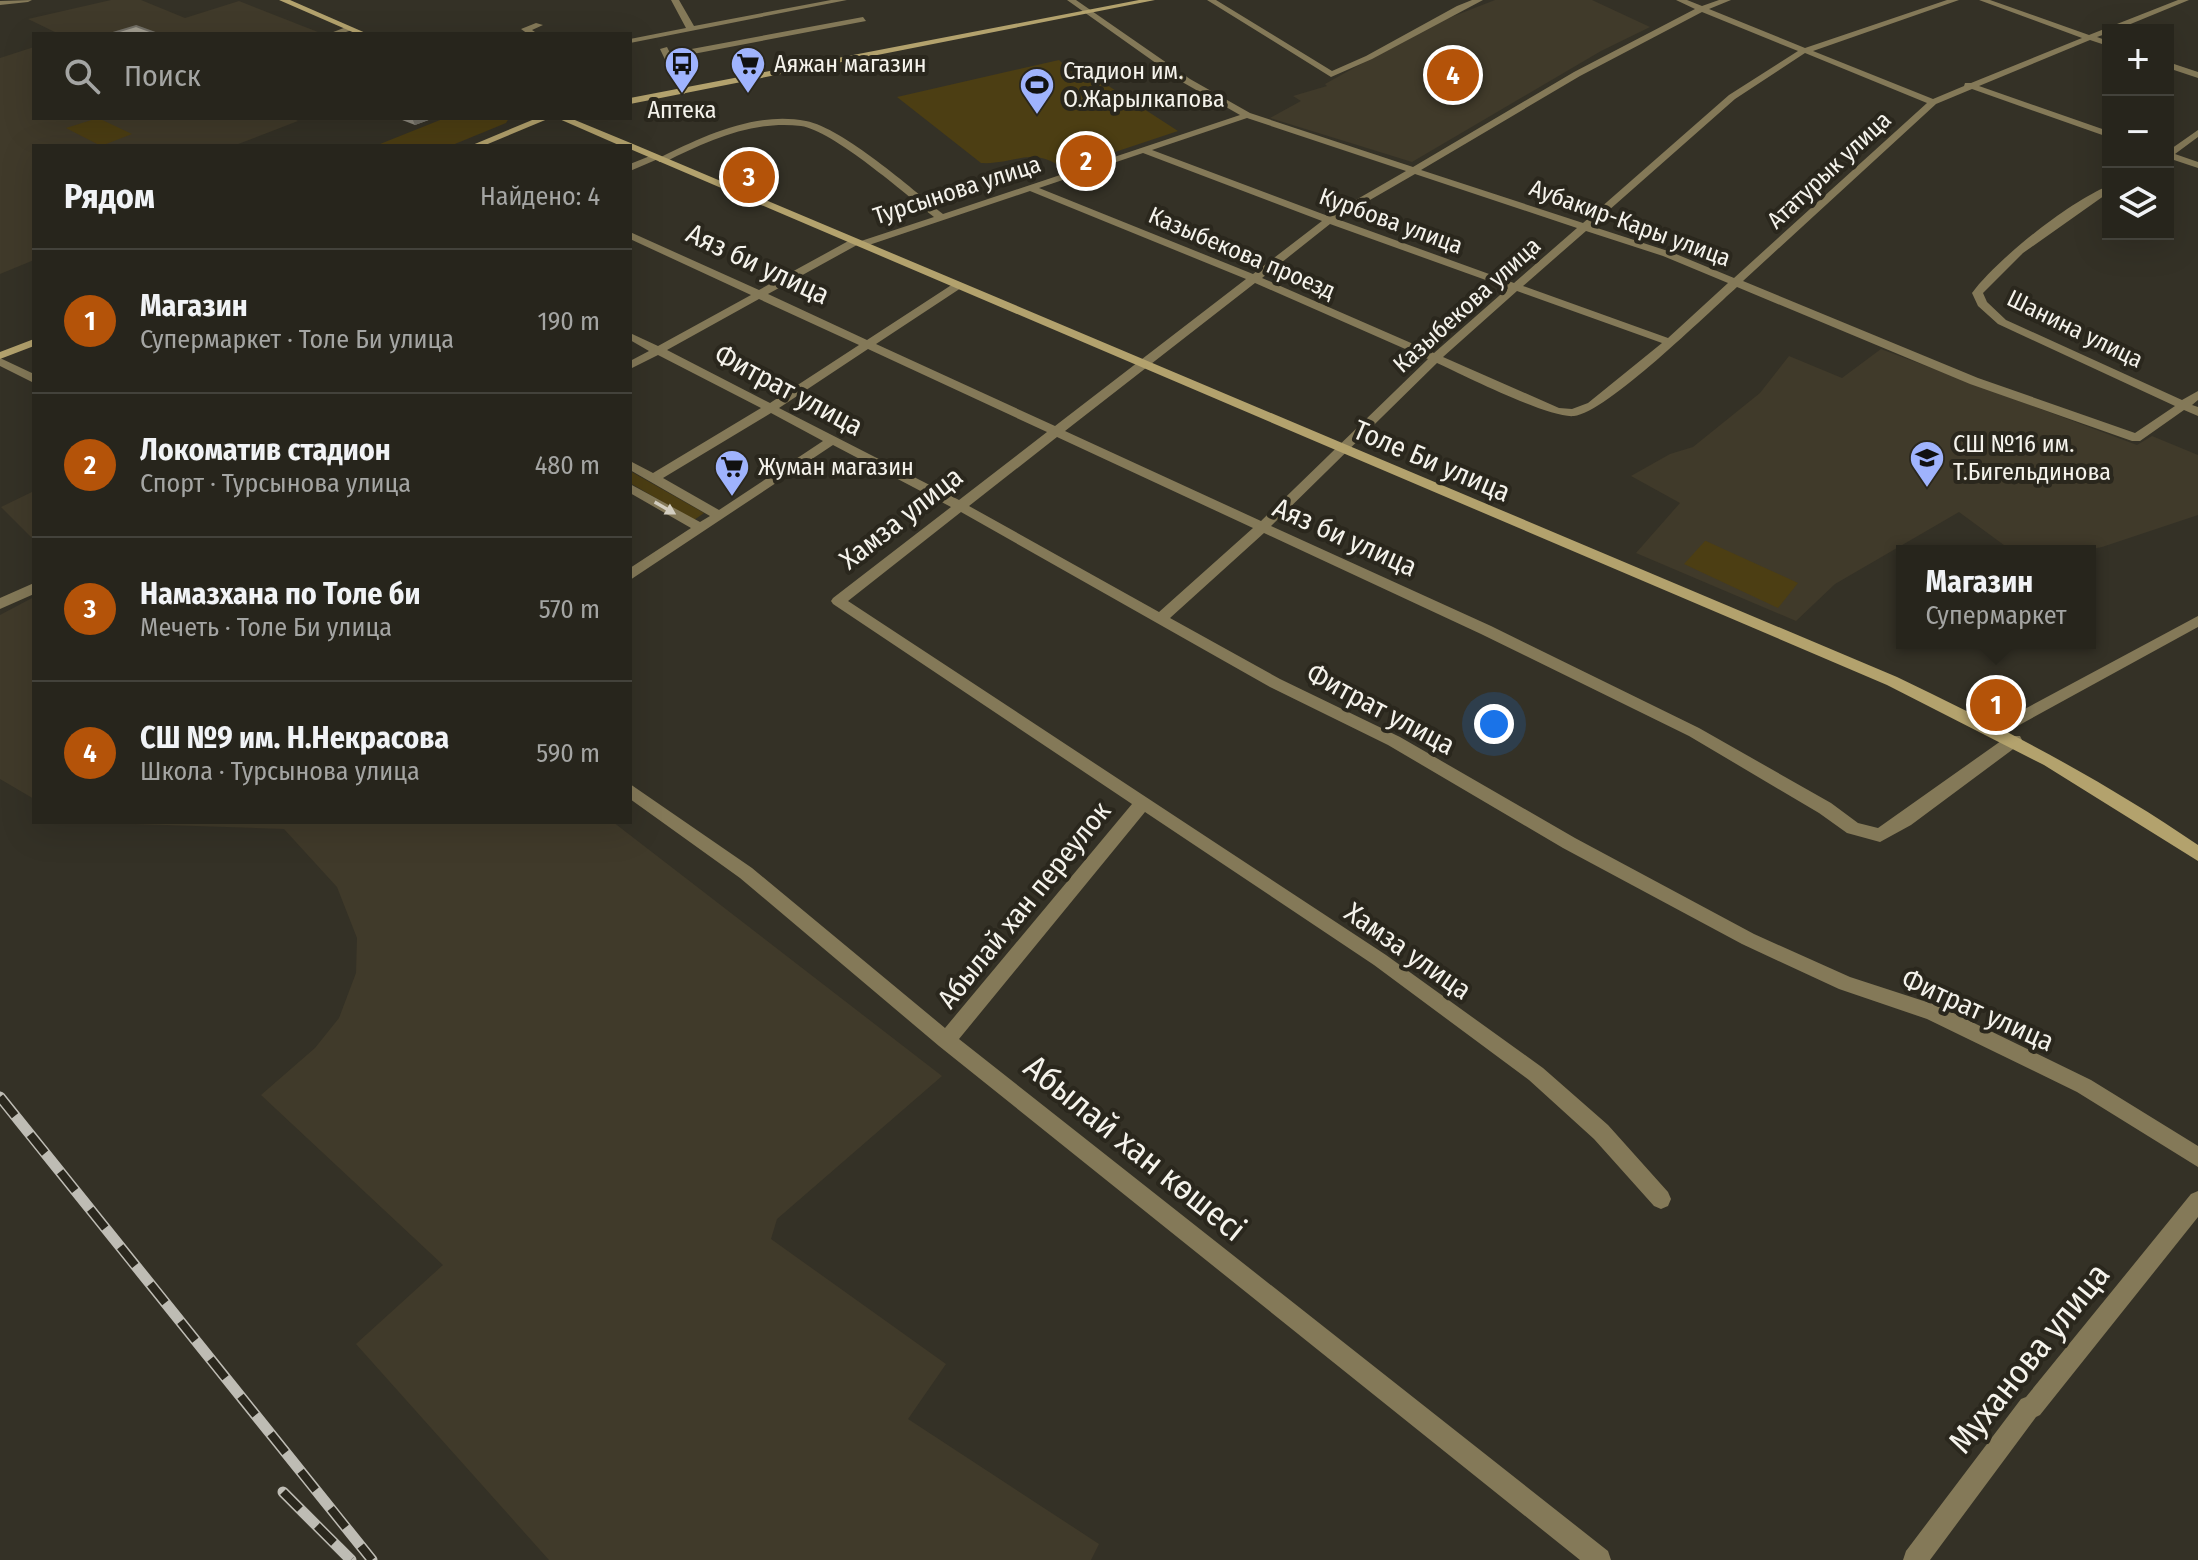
<!DOCTYPE html>
<html lang="ru">
<meta charset="utf-8">
<style>
:root{--surface:#27251c;--page:#2f2d25;--text:#f1f3f6;--muted:#a4a5a3;--line:#43423b;--accent:#b45309}
body{margin:0;font-family:"Fira Sans Condensed",sans-serif;background:var(--page);color:var(--text)}
.controls{position:absolute;right:24px;top:24px;display:grid;overflow:hidden;border-radius:0px;box-shadow:0 8px 32px #0002}
.controls button{width:72px;height:72px;display:grid;place-items:center;padding:0;border:0;border-bottom:2px solid var(--line);background:var(--surface);color:var(--text);font:40px sans-serif}
.you{position:absolute;left:1494px;top:724px;width:28px;height:28px;margin:-20px;border:6px solid #fff;border-radius:50%;background:#1a73e8;box-shadow:0 0 0 12px #1a73e833}
.badge{display:grid;place-items:center;width:52px;height:52px;border-radius:50%;background:var(--accent);color:#fff;font-size:26px;font-weight:700}
.pin{position:absolute;translate:-50% -50%;border:4px solid #fff;box-shadow:0 2px 8px #0006}
.popup{position:absolute;left:1896px;top:545px;width:200px;height:104px;box-sizing:border-box;display:grid;place-content:center;border-radius:0px;background:var(--surface);filter:drop-shadow(0 2px 6px #0005);font-size:26px;white-space:nowrap;color:var(--muted)}
.popup b{font-size:30px;color:var(--text)}
.popup::after{content:'';position:absolute;left:50%;top:100%;margin-left:-16px;border:16px solid transparent;border-top-color:var(--surface)}
.list{margin:0;padding:0;list-style:none}
h2{display:flex;justify-content:space-between;align-items:center;height:104px;margin:0;padding:0 32px;font-size:34px}
h2 small{font-size:26px;font-weight:400;color:var(--muted)}
.list li{display:grid;grid-template-columns:52px 1fr auto;gap:24px;align-items:center;box-sizing:border-box;height:144px;padding:0 32px;border-top:2px solid var(--line)}
.list b{display:block;font-size:30px;white-space:nowrap}
.list p{margin:0;font-size:26px;white-space:nowrap;color:var(--muted)}
.list em{font-size:26px;font-style:normal;color:var(--muted)}
.icon{flex:none;width:44px;height:44px;fill:none;stroke:currentColor;stroke-width:2;stroke-linecap:round;stroke-linejoin:round}
.map{position:relative;flex:none;width:2198px;height:1560px;overflow:hidden}
.search{position:absolute;background:var(--surface);box-shadow:0 8px 32px #0002;left:32px;top:32px;width:600px;height:88px;display:flex;align-items:center;gap:20px;box-sizing:border-box;padding:0 28px;border-radius:0px;color:var(--muted);font-size:30px}
.panel{position:absolute;background:var(--surface);box-shadow:0 8px 32px #0002;left:32px;top:144px;width:600px;height:680px;border-radius:0px}
.map>svg:first-child{display:block}
.built{fill:#403a2a}
.green{fill:#4c3e13}
.lines{fill:none;stroke-linecap:round;stroke-linejoin:round}
.street{fill:#847958;fill-rule:evenodd}
.secondary{fill:#b3a26d;fill-rule:evenodd}
.rail-casing{stroke:#bebcb4;stroke-width:11}
.rail{stroke:#2a271d;stroke-width:8;stroke-dasharray:24;stroke-linecap:butt}
.wall{fill:#8a867b}
.shaded-wall{fill:#706d64}
.building{fill:#a09c8f;stroke:#706d64;stroke-width:2}
.oneway{fill:#d3cec0}
.labels{text-anchor:middle;dominant-baseline:central;stroke-width:8;stroke-linejoin:round;paint-order:stroke}
.far-poi-label{font-size:24px;fill:#f5f3ec;stroke:#2a271d;text-anchor:start}
.far-street-label{font-size:24px;fill:#f5f3ec;stroke:#2a271d}
.street-label{font-size:28px;fill:#f5f3ec;stroke:#2a271d}
.near-street-label{font-size:34px;fill:#f5f3ec;stroke:#2a271d}
</style>
<div class="map">
<svg width="2198" height="1560" viewBox="0 0 2198 1560">
<rect width="100%" height="100%" fill="#343126"/>
<path class="built" d="M 111,0 L 141,0 L 185,18 L 239,1 L 323,34 L 59,34 L 28,19 Z
M 1495,0 L 1592,0 L 1650,27 L 1601,51 L 1412,162 L 1270,118 L 1301,101 L 1293,96 L 1327,86 L 1325,84 L 1431,25 Z
M 34,47 L 34,118 L 292,118 L 298,121 L 233,146 L 34,146 L 34,260 L 0,274 L 0,58 Z
M 1881,349 L 2137,445 L 2152,436 L 2198,455 L 2198,515 L 2102,547 L 2082,551 L 2012,551 L 1959,512 L 1835,584 L 1796,621 L 1636,553 L 1680,503 L 1631,476 L 1670,454 L 1693,447 L 1760,393 L 1789,356 L 1842,378 Z
M 34,491 L 34,540 L 1,507 Z
M 34,597 L 34,799 L 0,779 L 0,615 Z
M 74,822 L 613,822 L 942,1076 L 777,1219 L 771,1239 L 946,1364 L 908,1419 L 1099,1544 L 1091,1560 L 549,1560 L 356,1344 L 443,1265 L 261,1095 L 315,1048 L 339,1018 L 356,973 L 357,938 L 337,887 L 284,829 Z"/>
<path class="green" d="M 1059,60 L 1077,77 L 1090,74 L 1178,131 L 1064,169 C 1031,145 1015,165 981,163 L 897,97 Z
M 98,118 L 132,134 L 101,146 L 66,128 Z
M 445,118 L 509,118 L 506,123 L 450,146 L 375,146 Z
M 630,471 L 704,513 L 694,520 L 630,483 Z
M 1705,541 L 1706,541 L 1798,583 L 1778,608 L 1684,564 Z"/>
<g class="lines">
<path class="street" d="M 32,0 L 28,2 L 0,5 L 0,1 Z
M 671,0 L 679,0 L 694,26 L 831,0 L 847,0 L 630,43 L 630,39 L 686,28 Z
M 1067,0 L 1076,0 L 1190,79 L 1250,113 L 1413,167 L 1574,72 L 1695,9 L 1676,0 L 1687,0 L 1702,6 L 1719,0 L 1731,0 L 1709,9 L 1805,48 L 1947,0 L 1959,0 L 1813,51 L 1933,99 L 1964,86 L 1965,83 L 1971,83 L 2082,38 L 1979,0 L 1990,0 L 2089,35 L 2178,0 L 2189,0 L 2116,30 L 2108,30 L 2108,33 L 2097,37 L 2108,41 L 2108,46 L 2090,40 L 1979,86 L 2108,131 L 2108,137 L 1972,89 L 1936,104 L 1743,281 L 1978,378 L 2135,433 L 2175,406 L 1998,324 L 1978,306 L 1972,293 C 1997,259 2069,202 2108,186 L 2108,193 L 2023,253 L 1983,293 L 1987,302 L 2006,320 L 2182,400 L 2198,391 L 2198,400 L 2192,405 L 2198,407 L 2198,416 L 2184,410 L 2140,441 L 2132,441 L 1970,384 L 1737,287 C 1708,313 1606,413 1574,416 C 1550,419 1463,375 1437,363 L 1271,526 L 1491,626 L 1699,728 L 1831,803 L 1858,823 L 1878,828 L 2008,736 L 2020,736 L 2022,740 L 2020,744 L 1911,825 L 1880,842 L 1847,833 L 1819,813 L 1689,736 L 1481,634 L 1264,533 L 1170,618 L 1280,679 L 1400,737 L 1575,838 L 1754,934 L 1850,977 L 1939,1006 L 2091,1080 L 2198,1146 L 2198,1167 L 2077,1092 L 1927,1019 L 1839,989 L 1742,944 L 1563,848 L 1388,745 L 1270,687 L 961,512 L 848,601 L 1386,955 L 1543,1068 L 1608,1125 L 1668,1192 L 1671,1199 L 1668,1206 L 1661,1209 L 1654,1206 L 1594,1139 L 1529,1080 L 1374,965 L 1145,812 L 959,1039 L 1608,1551 L 1611,1560 L 1580,1560 L 939,1046 L 740,878 L 630,799 L 630,784 L 752,868 L 945,1028 L 1132,804 L 833,604 L 831,601 L 833,598 L 951,507 L 833,445 L 630,580 L 630,568 L 691,528 L 630,493 L 630,484 L 700,522 L 710,516 L 630,470 L 630,461 L 653,473 L 761,408 L 658,355 L 630,369 L 630,361 L 649,351 L 630,340 L 630,333 L 658,346 L 751,295 L 630,239 L 630,232 L 759,290 L 852,239 L 861,241 L 934,217 C 907,195 832,130 801,126 C 753,120 707,141 665,162 L 659,162 L 658,159 L 630,171 L 630,164 L 655,154 L 659,158 C 703,136 756,111 806,121 C 843,128 912,189 943,214 L 1240,115 L 1184,83 ZM 1702,12 L 1798,51 L 1729,95 L 1583,223 L 1421,170 L 1580,76 ZM 1805,53 L 1927,103 L 1734,278 L 1671,252 L 1591,226 L 1735,99 ZM 1247,118 L 1406,171 L 1328,216 L 1152,150 ZM 1143,153 L 1322,221 L 1253,274 L 1039,188 ZM 1415,174 L 1577,228 L 1514,283 L 1337,219 ZM 1030,191 L 1246,279 L 1055,426 L 876,344 L 961,288 L 961,284 L 953,284 L 867,340 L 768,294 L 857,245 L 866,246 ZM 1330,224 L 1508,288 L 1434,353 L 1262,278 ZM 1586,231 L 1663,256 L 1728,283 L 1668,338 L 1523,286 ZM 1255,283 L 1428,359 L 1261,521 L 1065,431 ZM 1517,291 L 1662,343 L 1588,403 L 1572,409 L 1559,408 L 1443,357 ZM 759,299 L 859,345 L 770,403 L 667,350 ZM 868,349 L 1047,432 L 959,500 L 779,408 ZM 771,413 L 823,441 L 719,510 L 663,478 ZM 1057,437 L 1253,528 L 1159,612 L 969,506 Z
M 1207,0 L 1216,0 L 1332,71 L 1366,56 L 1457,6 L 1472,0 L 1483,0 L 1372,59 L 1331,77 Z
M 863,17 L 866,21 L 672,58 L 688,91 L 684,94 L 680,91 L 660,49 L 667,47 L 670,53 Z
M 536,23 L 543,25 L 532,30 L 538,34 L 528,34 L 521,29 Z
M 349,26 L 352,30 L 340,34 L 328,34 Z
M 2168,62 L 2198,72 L 2198,78 L 2168,68 Z
M 2198,130 L 2198,137 L 2175,154 L 2198,162 L 2198,168 L 2168,158 L 2168,151 Z
M 0,358 L 34,374 L 34,383 L 0,366 Z
M 34,583 L 34,594 L 0,609 L 0,598 Z
M 2198,616 L 2198,627 L 2003,734 L 1993,734 L 1990,730 L 1993,726 Z
M 2198,1191 L 2198,1217 L 2040,1415 L 2036,1417 L 1930,1560 L 1903,1560 L 1906,1551 L 2021,1399 L 2026,1397 L 2191,1194 Z"/>
<path class="secondary" d="M 279,0 L 290,0 L 368,34 L 357,34 Z
M 1139,0 L 1155,0 L 630,104 L 630,98 Z
M 537,118 L 550,118 L 483,146 L 470,146 Z
M 557,118 L 570,118 L 633,144 L 1897,677 C 2001,727 2103,780 2198,845 L 2198,861 L 2044,765 L 1887,685 L 630,149 L 630,146 L 621,146 Z
M 34,339 L 34,346 L 0,359 L 0,352 Z"/>
<defs>
<path id="rail" d="M 0,1097 L 372,1560
M 283,1492 L 351,1560"/>
</defs>
<use href="#rail" class="rail-casing"/>
<use href="#rail" class="rail"/>
</g>
<path class="wall" d="M 397,118 L 434,118 L 415,125 Z"/>
<path class="shaded-wall" d="M 412,118 L 434,118 L 415,125 Z"/>
<path class="building" d="M 136,26 L 158,34 L 113,33 Z"/>
<defs><path id="oneway-solid" d="M-6-.8H1V-3.2L6.5 0L1 3.2V.8H-6Z" transform="scale(2)"/></defs>
<use class="oneway" href="#oneway-solid" transform="translate(665 508) rotate(30)"/>
<defs>
<symbol id="bus-pin" viewBox="-11 -11 22 30"><path d="M0 17L-7.5 6A9.5 9.5 0 1 1 7.5 6Z" fill="#9fb3fd" stroke="#2a271d"/><path d="M-5-6H5V4H4V6H2V4H-2V6H-4V4H-5ZM-3.5-4V0h7V-4ZM-3.5 1.2v1.5H-2V1.2ZM2 1.2v1.5H3.5V1.2Z" fill="#111"/></symbol>
<symbol id="supermarket-pin" viewBox="-11 -11 22 30"><path d="M0 17L-7.5 6A9.5 9.5 0 1 1 7.5 6Z" fill="#9fb3fd" stroke="#2a271d"/><path d="M-6-5.5h2.5l.6 2H6L4.5 2H-2.5L-4.4-4H-6ZM-1.5 3.2a1.3 1.3 0 1 0 .1 0ZM3 3.2a1.3 1.3 0 1 0 .1 0Z" fill="#111"/></symbol>
<symbol id="stadium-pin" viewBox="-11 -11 22 30"><path d="M0 17L-7.5 6A9.5 9.5 0 1 1 7.5 6Z" fill="#9fb3fd" stroke="#2a271d"/><path d="M0-5a6.5 5 0 1 0 0 10a6.5 5 0 1 0 0-10ZM-3.5-1.8h7v3.6h-7Z" fill="#111"/></symbol>
<symbol id="school-pin" viewBox="-11 -11 22 30"><path d="M0 17L-7.5 6A9.5 9.5 0 1 1 7.5 6Z" fill="#9fb3fd" stroke="#2a271d"/><path d="M0-5L7-2L0 1L-7-2ZM-4 1L0 2.5L4 1V4Q0 6-4 4Z" fill="#111"/></symbol>
</defs>
<g fill-rule="evenodd">
<use href="#bus-pin" x="662" y="44" width="40" height="54"/>
<use href="#supermarket-pin" x="728" y="44" width="40" height="54"/>
<use href="#stadium-pin" x="1017" y="65" width="40" height="54"/>
<use href="#school-pin" x="1907" y="438" width="40" height="54"/>
<use href="#supermarket-pin" x="712" y="447" width="40" height="54"/>
</g>
<g class="labels">
<g class="far-poi-label">
<text x="774" y="64">Аяжан магазин</text>
<text x="1063" y="71">Стадион им.<tspan x="1063" dy="28">О.Жарылкапова</tspan></text>
<text x="682" y="110" text-anchor="middle">Аптека</text>
<text x="1953" y="444">СШ №16 им.<tspan x="1953" dy="28">Т.Бигельдинова</tspan></text>
<text x="758" y="467">Жуман магазин</text>
</g>
<g class="far-street-label">
<text transform="translate(1829 170) rotate(-43)">Ататурык улица</text>
<text transform="translate(957 190) rotate(-18)">Турсынова улица</text>
<text transform="translate(1391 221) rotate(20)">Курбова улица</text>
<text transform="translate(1630 223) rotate(20)">Аубакир-Кары улица</text>
<text transform="translate(1242 253) rotate(23)">Казыбекова проезд</text>
<text transform="translate(1467 305) rotate(-42)">Казыбекова улица</text>
<text transform="translate(2075 329) rotate(26)">Шанина улица</text>
</g>
<g class="street-label">
<text transform="translate(758 264) rotate(25)">Аяз би улица</text>
<text transform="translate(789 390) rotate(28)">Фитрат улица</text>
<text transform="translate(1432 461) rotate(23)">Толе Би улица</text>
<text transform="translate(901 518) rotate(-38)">Хамза улица</text>
<text transform="translate(1345 537) rotate(24)">Аяз би улица</text>
<text transform="translate(1381 709) rotate(28)">Фитрат улица</text>
<text transform="translate(1024 905) rotate(-51)">Абылай хан переулок</text>
<text transform="translate(1408 951) rotate(35)">Хамза улица</text>
<text transform="translate(1978 1010) rotate(24)">Фитрат улица</text>
</g>
<g class="near-street-label">
<text transform="translate(1135 1148) rotate(39)">Абылай хан көшесі</text>
<text transform="translate(2029 1358) rotate(-51)">Муханова улица</text>
</g>
</g>
</svg>
<div class="controls">
<button>+</button>
<button>−</button>
<button><svg class="icon" aria-label="layers" viewBox="0 0 24 24"><path d="M12 4l9 5-9 5-9-5zM3 14l9 5 9-5"/></svg></button>
</div>
<div class="you"></div>
<div class="pin badge" style="left:1996px;top:705px">1</div>
<div class="popup"><b>Магазин</b>Супермаркет</div>
<div class="pin badge" style="left:1086px;top:161px">2</div>
<div class="pin badge" style="left:749px;top:177px">3</div>
<div class="pin badge" style="left:1453px;top:75px">4</div>
<div class="search"><svg class="icon" aria-label="search" viewBox="0 0 24 24"><circle cx="10" cy="10" r="6"/><path d="M15 15l6 6"/></svg>Поиск</div>
<section class="panel">
<h2>Рядом<small>Найдено: 4</small></h2>
<ul class="list">
<li><span class="badge">1</span><div><b>Магазин</b><p>Супермаркет · Толе Би улица</p></div><em>190 m</em></li>
<li><span class="badge">2</span><div><b>Локоматив стадион</b><p>Спорт · Турсынова улица</p></div><em>480 m</em></li>
<li><span class="badge">3</span><div><b>Намазхана по Толе би</b><p>Мечеть · Толе Би улица</p></div><em>570 m</em></li>
<li><span class="badge">4</span><div><b>СШ №9 им. Н.Некрасова</b><p>Школа · Турсынова улица</p></div><em>590 m</em></li>
</ul>
</section>
</div>
